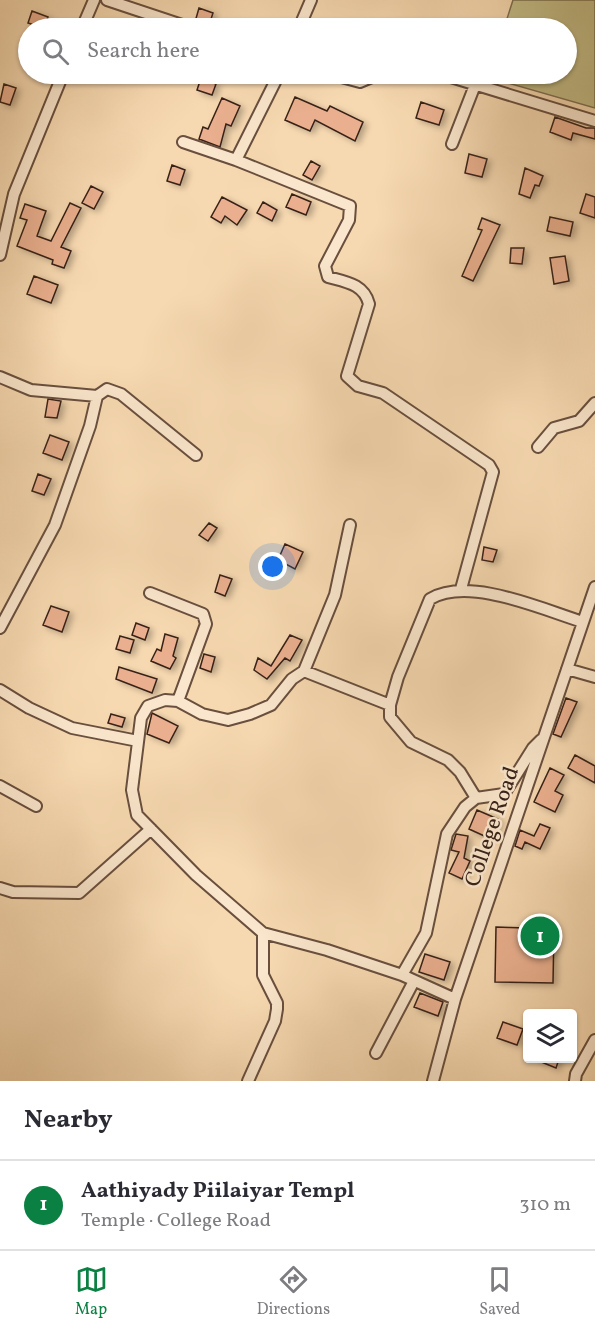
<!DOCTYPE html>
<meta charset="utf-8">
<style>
:root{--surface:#fff;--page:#f7f7f7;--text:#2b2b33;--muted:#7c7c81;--line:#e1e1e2;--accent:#0b8043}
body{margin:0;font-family:Vollkorn,serif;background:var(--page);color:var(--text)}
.controls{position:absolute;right:18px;bottom:18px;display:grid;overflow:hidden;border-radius:6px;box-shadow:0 2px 4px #0004}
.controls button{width:54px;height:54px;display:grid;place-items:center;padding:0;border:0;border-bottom:2px solid var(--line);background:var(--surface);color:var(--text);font:30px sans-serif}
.you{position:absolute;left:273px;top:567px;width:21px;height:21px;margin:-15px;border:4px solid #fff;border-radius:50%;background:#1a73e8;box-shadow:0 0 0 9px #1a73e833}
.badge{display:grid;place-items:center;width:39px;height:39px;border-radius:50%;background:var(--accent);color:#fff;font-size:20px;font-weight:700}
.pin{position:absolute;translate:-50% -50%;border:3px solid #fff;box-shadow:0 2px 6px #0006}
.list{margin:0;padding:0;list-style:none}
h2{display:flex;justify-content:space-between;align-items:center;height:78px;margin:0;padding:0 24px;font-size:26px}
h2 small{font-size:20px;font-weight:400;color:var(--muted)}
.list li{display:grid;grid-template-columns:39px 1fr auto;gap:18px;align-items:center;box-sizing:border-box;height:90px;padding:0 24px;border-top:2px solid var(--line)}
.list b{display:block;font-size:22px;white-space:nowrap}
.list p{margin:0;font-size:20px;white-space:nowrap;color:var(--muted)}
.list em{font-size:20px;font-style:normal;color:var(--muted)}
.icon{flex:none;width:33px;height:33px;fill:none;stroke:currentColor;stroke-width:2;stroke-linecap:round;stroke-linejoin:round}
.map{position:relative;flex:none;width:595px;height:1081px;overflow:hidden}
.search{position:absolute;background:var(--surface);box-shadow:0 2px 4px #0004;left:18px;right:18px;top:18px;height:66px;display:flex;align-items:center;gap:15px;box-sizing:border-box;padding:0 21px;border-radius:33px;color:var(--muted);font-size:22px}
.sheet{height:168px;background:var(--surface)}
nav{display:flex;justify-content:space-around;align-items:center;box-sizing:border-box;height:84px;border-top:2px solid var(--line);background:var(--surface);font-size:16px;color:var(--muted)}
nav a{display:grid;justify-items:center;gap:3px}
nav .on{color:var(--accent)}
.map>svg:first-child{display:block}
.green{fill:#c3bd87;stroke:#7e6f50;stroke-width:1.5}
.building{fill:#e9af8e;stroke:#382118;stroke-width:1.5;filter:url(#shadow)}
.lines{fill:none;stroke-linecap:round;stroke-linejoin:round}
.minor-casing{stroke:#684f3e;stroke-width:14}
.minor{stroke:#fae6cc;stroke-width:10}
.labels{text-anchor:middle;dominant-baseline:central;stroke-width:5;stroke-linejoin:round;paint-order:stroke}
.street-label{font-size:22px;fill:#382118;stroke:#fae6cc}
</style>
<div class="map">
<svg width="595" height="1081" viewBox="0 0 595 1081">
<defs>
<filter id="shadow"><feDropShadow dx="4" dy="2.5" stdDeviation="3" flood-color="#0004"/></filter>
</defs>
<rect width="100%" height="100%" fill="#f7d9b1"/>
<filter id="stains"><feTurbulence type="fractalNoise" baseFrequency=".00333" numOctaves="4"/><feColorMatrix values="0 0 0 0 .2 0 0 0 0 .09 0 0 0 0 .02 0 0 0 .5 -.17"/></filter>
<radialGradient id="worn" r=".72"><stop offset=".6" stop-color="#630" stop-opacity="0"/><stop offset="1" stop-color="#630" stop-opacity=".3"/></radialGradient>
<path class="green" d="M 513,0 L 595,0 L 595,108 L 487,77 L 488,74 L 566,74 L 566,28 L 504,28 Z"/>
<path class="building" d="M 199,8 L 213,13 L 208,28 L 198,28 L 195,22 Z
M 32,11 L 48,17 L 44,28 L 28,23 Z
M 201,78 L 216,84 L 212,95 L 197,90 Z
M 4,84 L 16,88 L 10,105 L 0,102 Z
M 295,97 L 327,111 L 330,106 L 363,122 L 355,141 L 315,120 L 310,131 L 285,120 Z
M 222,98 L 240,106 L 231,126 L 226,124 L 220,147 L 199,139 L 203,127 L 208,129 Z
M 421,102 L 444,110 L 439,125 L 416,118 Z
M 555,117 L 586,128 L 595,128 L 595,139 L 573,133 L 571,140 L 550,132 Z
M 469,154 L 487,159 L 482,177 L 465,173 Z
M 311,161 L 320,166 L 312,180 L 303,175 Z
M 172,165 L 185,170 L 180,185 L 167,181 Z
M 525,168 L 543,176 L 539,186 L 535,185 L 530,198 L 519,194 Z
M 91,186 L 103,192 L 94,209 L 82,203 Z
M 292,194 L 311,202 L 306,215 L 286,207 Z
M 586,194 L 595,197 L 595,218 L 580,213 Z
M 222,197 L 247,210 L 237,225 L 225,216 L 221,223 L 211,217 Z
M 263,202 L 277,210 L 272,221 L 257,213 Z
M 70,203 L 81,208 L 61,247 L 71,251 L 64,268 L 52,264 L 53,260 L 17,246 L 27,220 L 20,218 L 25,204 L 46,211 L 37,236 L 51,241 Z
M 550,217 L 573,222 L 570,236 L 547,231 Z
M 482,218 L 500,225 L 473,281 L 462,276 L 482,230 L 478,229 Z
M 511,248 L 524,248 L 522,264 L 510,263 Z
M 565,256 L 569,281 L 554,284 L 550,258 Z
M 34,276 L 58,285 L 51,303 L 27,294 Z
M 48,399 L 61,401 L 57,418 L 45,417 Z
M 50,435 L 69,442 L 62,460 L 43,453 Z
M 38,474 L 51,479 L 44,495 L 32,491 Z
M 209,523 L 217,528 L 208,541 L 199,535 Z
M 285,544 L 303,552 L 295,569 L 278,560 Z
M 484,547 L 497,550 L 493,562 L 482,560 Z
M 220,575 L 232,579 L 225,596 L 215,592 Z
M 51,606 L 69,612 L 62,632 L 43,625 Z
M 136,623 L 149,628 L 145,640 L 132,635 Z
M 165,634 L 178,638 L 173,656 L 176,658 L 170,669 L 151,661 L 157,649 L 161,651 Z
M 290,635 L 302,640 L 290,661 L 285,658 L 267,679 L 254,670 L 258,658 L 271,666 Z
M 120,636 L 134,640 L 130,653 L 116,649 Z
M 204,654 L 215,657 L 211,672 L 200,668 Z
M 119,667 L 157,679 L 152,693 L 116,679 Z
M 566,698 L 577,702 L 561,737 L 553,734 Z
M 152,713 L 178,726 L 169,743 L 147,734 Z
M 111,714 L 125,718 L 122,727 L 108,723 Z
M 575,755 L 595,766 L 595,783 L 568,768 Z
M 550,768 L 564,775 L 555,791 L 563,795 L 555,812 L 534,802 Z
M 477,810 L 500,820 L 491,839 L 469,829 Z
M 540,824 L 550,828 L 540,849 L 525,842 L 522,849 L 515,846 L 520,830 L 534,836 Z
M 456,834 L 468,836 L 464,858 L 470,861 L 462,879 L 449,873 L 459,852 L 451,850 Z
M 496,927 L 554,929 L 553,983 L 495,982 Z
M 425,954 L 450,962 L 444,980 L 419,972 Z
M 420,993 L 443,1002 L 438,1016 L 414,1007 Z
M 503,1022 L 523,1029 L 517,1045 L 497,1038 Z
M 534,1059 L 559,1059 L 556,1068 Z"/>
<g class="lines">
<defs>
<path id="minor" d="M 107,0 L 191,28
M 82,28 L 94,0
M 299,28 L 311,0
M 330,74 L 360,82 L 379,74
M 441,74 L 595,121
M 183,142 L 236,160 L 279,74
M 452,144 L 475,85
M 236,160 L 350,206 L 349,220 L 325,266 L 328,277 C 346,282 364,284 369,304 L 347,376 L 358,386 L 383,393 L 489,465 L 493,472 L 461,589
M 0,255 L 14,194 L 63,74
M 0,377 L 31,390 L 97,396 L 107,389 L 121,394 L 196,455
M 538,447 L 554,428 L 579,421 L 595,403
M 150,593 L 203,614 L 206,624 L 178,701
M 0,628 L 55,525 L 90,426 L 97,396
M 567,669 L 595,677
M 304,671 L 335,595 L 350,525
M 0,690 L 29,708 L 72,728 L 138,741
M 0,786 L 36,806
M 476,798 L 460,772 L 448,760 L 411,742 L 390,717 L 390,705 L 398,677 L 430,599 C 469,576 541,609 583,622
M 0,888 L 13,892 L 79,893 L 151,829
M 263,933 L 327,950 L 402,975 L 455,999
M 402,975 L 426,933 L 447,834 L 465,807 L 476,798 L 504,794 L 533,748 L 541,740
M 376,1053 L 414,981
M 248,1081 L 275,1021 L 277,1009 L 277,1003 L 263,975 L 263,933 L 196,875 L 137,815 L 132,790 L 141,718 L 148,706 L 165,700 L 178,701 L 202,714 L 228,720 L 250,714 L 271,705 L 292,679 L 304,671 L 390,705
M 433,1081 L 455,999 L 595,587
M 575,1081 L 576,1074 L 595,1040"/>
</defs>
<use href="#minor" class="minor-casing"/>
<use href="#minor" class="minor"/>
</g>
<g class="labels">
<g class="street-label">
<text transform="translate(493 827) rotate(-71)">College Road</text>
</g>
</g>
<rect width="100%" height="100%" filter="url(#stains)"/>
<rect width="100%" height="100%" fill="url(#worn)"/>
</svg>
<div class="controls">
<button><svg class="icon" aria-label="layers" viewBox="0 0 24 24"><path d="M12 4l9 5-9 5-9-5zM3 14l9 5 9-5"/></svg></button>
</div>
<div class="you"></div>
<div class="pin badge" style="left:540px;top:936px">1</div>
<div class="search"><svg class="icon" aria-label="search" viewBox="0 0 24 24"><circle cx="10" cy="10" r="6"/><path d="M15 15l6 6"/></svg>Search here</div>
</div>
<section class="sheet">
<h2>Nearby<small></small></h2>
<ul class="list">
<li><span class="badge">1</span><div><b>Aathiyady Piilaiyar Templ</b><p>Temple · College Road</p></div><em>310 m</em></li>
</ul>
</section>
<nav>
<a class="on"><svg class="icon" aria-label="map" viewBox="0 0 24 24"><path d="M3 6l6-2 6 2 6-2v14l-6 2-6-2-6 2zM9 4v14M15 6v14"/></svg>Map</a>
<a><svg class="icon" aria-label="directions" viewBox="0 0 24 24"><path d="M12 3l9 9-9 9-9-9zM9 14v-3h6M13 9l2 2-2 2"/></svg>Directions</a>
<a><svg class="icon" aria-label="saved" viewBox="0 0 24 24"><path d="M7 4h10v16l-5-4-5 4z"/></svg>Saved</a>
</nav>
